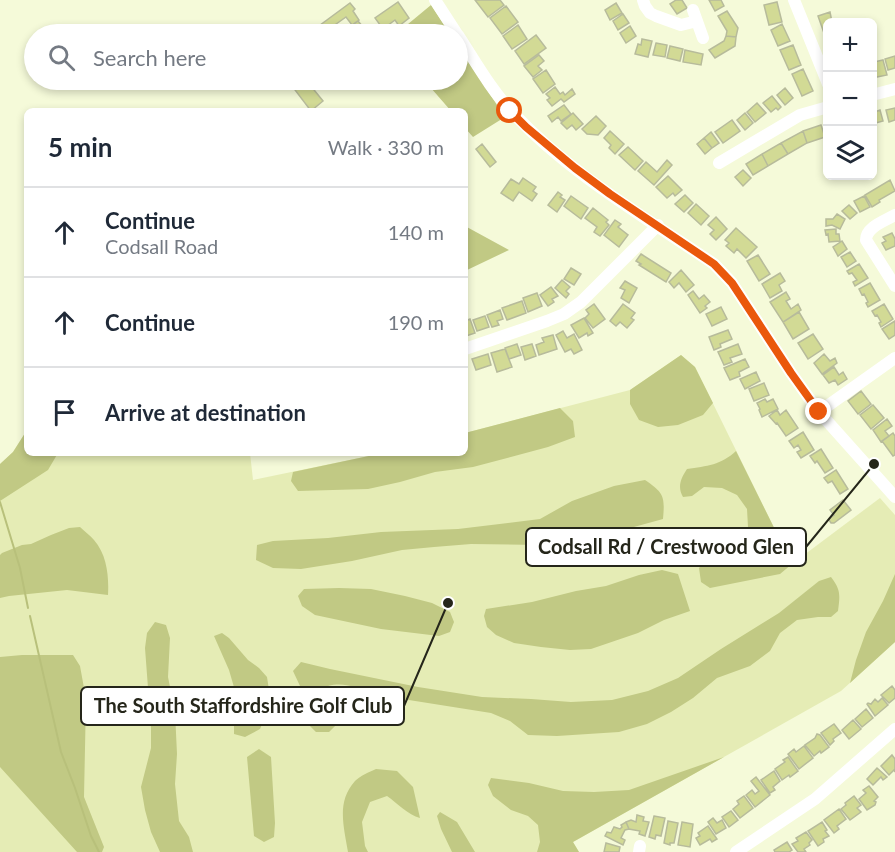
<!DOCTYPE html>
<meta charset="utf-8">
<style>
:root{--surface:#fff;--page:#f2f2f3;--text:#1f2937;--muted:#747a83;--line:#e0e1e3}
body{margin:0;font-family:Lato,sans-serif;background:var(--page);color:var(--text)}
.controls{position:absolute;right:18px;top:18px;display:grid;overflow:hidden;border-radius:9px;box-shadow:0 3px 9px #0003}
.controls button{width:54px;height:54px;display:grid;place-items:center;padding:0;border:0;border-bottom:2px solid var(--line);background:var(--surface);color:var(--text);font:30px sans-serif}
.stop{position:absolute;width:18px;height:18px;margin:-14px;border:4px solid #ea580c;border-radius:50%;background:#fff}
.stop.end{background:#ea580c;border-color:#fff;box-shadow:0 2px 6px #0008}
.list{margin:0;padding:0;list-style:none}
h2{display:flex;justify-content:space-between;align-items:center;height:78px;margin:0;padding:0 24px;font-size:26px}
h2 small{font-size:20px;font-weight:400;color:var(--muted)}
.list li{display:grid;grid-template-columns:39px 1fr auto;gap:18px;align-items:center;box-sizing:border-box;height:90px;padding:0 24px;border-top:2px solid var(--line)}
.list b{display:block;font-size:22px;white-space:nowrap}
.list p{margin:0;font-size:20px;white-space:nowrap;color:var(--muted)}
.list em{font-size:20px;font-style:normal;color:var(--muted)}
.icon{flex:none;width:33px;height:33px;fill:none;stroke:currentColor;stroke-width:2;stroke-linecap:round;stroke-linejoin:round}
.map{position:relative;flex:none;width:895px;height:852px;overflow:hidden}
.search{position:absolute;background:var(--surface);box-shadow:0 3px 9px #0003;left:24px;top:24px;width:444px;height:66px;display:flex;align-items:center;gap:15px;box-sizing:border-box;padding:0 21px;border-radius:33px;color:var(--muted);font-size:22px}
.panel{position:absolute;background:var(--surface);box-shadow:0 3px 9px #0003;left:24px;top:108px;width:444px;height:348px;border-radius:9px}
.map>svg:first-child{display:block}
.green{fill:#e5ecb5}
.forest{fill:#c1c984}
.lines{fill:none;stroke-linecap:round;stroke-linejoin:round}
.stream{stroke:#b8c07b;stroke-width:2}
.building{fill:#d2da95;stroke:#b7bb9b;stroke-width:1.5}
.minor{stroke:#fff;stroke-width:12}
.route{stroke:#ea580c;stroke-width:8}
.leader{fill:none;stroke:#25261a;stroke-width:2}
.callout-dot{fill:#25261a;stroke:#fff;stroke-width:2}
.callout{fill:#fff;stroke:#25261a;stroke-width:2}
.callout-label{font-size:20px;text-anchor:middle;font-weight:bold;fill:#25261a}
</style>
<div class="map">
<svg width="895" height="852" viewBox="0 0 895 852">
<rect width="100%" height="100%" fill="#f5fad9"/>
<path class="green" d="M 681,355 L 695,367 L 792,564 L 880,498 L 895,515 L 895,642 L 841,691 L 573,842 L 579,852 L 0,852 L 0,464 L 13,452 L 27,430 L 27,453 L 250,453 L 253,480 L 383,453 L 465,453 L 465,433 L 630,390 Z"/>
<path class="forest" d="M 431,5 L 450,34 L 396,34 Z
M 458,46 L 505,117 L 473,137 L 465,128 L 465,111 L 451,111 L 424,80 L 458,80 Z
M 465,226 L 509,250 L 465,271 Z
M 681,355 L 695,367 L 713,403 L 703,415 L 678,425 L 658,427 L 639,420 L 630,404 L 630,390 Z
M 560,408 L 573,421 L 575,437 L 548,447 L 473,467 L 435,472 L 400,482 L 368,489 L 298,491 L 291,481 L 293,472 L 383,453 L 465,453 L 465,433 Z
M 27,430 L 27,453 L 58,453 L 48,470 L 0,501 L 0,464 L 13,452 Z
M 736,451 L 792,564 L 780,574 L 710,588 L 701,582 L 699,568 L 707,559 L 723,555 L 740,540 L 748,527 L 747,509 L 737,495 L 722,488 L 704,487 L 692,496 L 683,497 C 677,487 681,478 687,469 C 707,466 721,465 736,451 Z
M 645,480 C 664,493 665,496 663,519 L 583,541 L 540,545 L 471,544 L 434,547 L 402,550 L 352,561 L 301,569 L 273,568 L 256,560 L 257,545 L 273,541 L 328,538 L 381,532 L 458,529 L 540,519 L 572,501 L 614,486 Z
M 80,527 C 84,531 90,535 94,540 C 107,555 109,576 108,595 L 67,590 L 9,596 L 0,598 L 0,555 L 2,553 L 22,545 L 31,544 L 51,535 L 69,528 Z
M 662,570 L 678,574 L 690,611 L 664,620 L 638,633 L 591,649 L 570,650 L 541,647 L 514,643 L 496,635 L 487,627 L 484,616 L 486,609 L 532,602 L 576,591 L 606,586 L 639,575 Z
M 895,574 L 895,642 L 850,683 L 856,660 L 866,632 L 883,601 Z
M 831,577 C 841,590 840,595 838,611 L 831,617 L 818,617 L 797,620 L 780,633 L 770,651 L 750,666 L 717,678 L 693,698 L 671,712 L 647,724 L 619,732 L 557,736 L 528,735 L 510,721 L 491,713 L 371,694 C 355,687 344,682 328,686 L 324,698 L 330,712 L 338,723 L 329,732 L 316,732 L 307,723 L 305,704 L 300,686 L 293,671 L 301,662 L 330,669 L 418,687 L 482,697 L 531,699 L 571,702 L 612,700 L 648,691 L 678,678 L 721,649 L 779,613 L 819,581 Z
M 339,588 L 371,589 L 405,596 L 432,603 L 450,612 L 454,622 L 450,632 L 439,636 L 381,629 L 315,615 L 302,606 L 298,596 L 304,589 Z
M 155,622 L 166,625 L 170,638 L 168,677 L 175,712 L 177,754 L 175,784 L 179,821 L 189,837 L 193,852 L 160,852 L 151,832 L 145,810 L 141,787 L 151,748 L 151,728 L 145,648 L 147,633 Z
M 222,633 L 229,638 L 248,660 L 259,668 L 267,677 L 271,703 L 260,729 L 245,737 L 234,734 L 234,717 L 238,701 L 229,670 L 214,636 Z
M 22,655 L 73,655 L 80,666 L 86,699 L 84,797 L 104,847 L 102,852 L 77,852 L 0,767 L 0,657 Z
M 259,749 L 271,757 L 275,823 L 274,837 L 264,842 L 254,836 L 247,757 Z
M 724,757 L 573,842 L 579,852 L 537,852 L 540,842 L 538,825 L 528,816 L 511,810 L 493,796 L 488,785 L 491,778 L 529,783 L 563,791 L 594,792 L 629,790 Z
M 376,769 L 397,771 L 413,787 L 420,818 C 408,815 397,803 387,796 L 370,802 L 362,822 L 365,846 L 368,852 L 348,852 C 344,827 336,802 355,781 C 360,776 369,772 376,769 Z
M 440,812 L 457,822 L 475,852 L 452,852 L 441,829 L 437,816 Z"/>
<g class="lines">
<path class="stream" d="M 0,502 L 20,568 L 28,608
M 30,616 L 61,752 L 75,788 L 91,836 L 99,852"/>
</g>
<path class="building" d="M 475,0 L 500,0 L 504,5 L 488,17 Z
M 676,0 L 682,0 L 687,8 L 677,14 L 670,4 Z
M 709,0 L 721,0 L 724,6 L 715,11 Z
M 398,2 L 409,18 L 399,26 L 395,20 L 383,29 L 375,18 Z
M 777,2 L 782,22 L 769,25 L 764,5 Z
M 350,3 L 355,9 L 353,11 L 359,20 L 352,25 L 346,17 L 322,34 L 308,34 Z
M 616,3 L 622,13 L 610,20 L 605,10 Z
M 506,6 L 518,22 L 502,34 L 490,18 Z
M 727,11 L 738,28 L 736,37 L 726,36 L 727,31 L 718,16 Z
M 830,12 L 832,22 L 828,22 L 828,32 L 824,33 L 818,16 Z
M 623,14 L 629,23 L 618,30 L 613,21 Z
M 358,21 L 369,34 L 355,34 L 350,27 Z
M 782,24 L 790,41 L 778,46 L 771,30 Z
M 518,25 L 527,39 L 512,49 L 503,36 Z
M 630,26 L 636,36 L 626,43 L 620,33 Z
M 536,35 L 546,48 L 524,64 L 515,51 Z
M 726,36 L 736,37 L 735,46 L 715,58 L 709,50 L 724,41 Z
M 642,39 L 652,41 L 648,57 L 635,54 L 638,44 L 641,45 Z
M 656,43 L 667,45 L 665,57 L 653,55 Z
M 793,45 L 801,65 L 789,70 L 780,50 Z
M 670,46 L 683,49 L 680,61 L 667,58 Z
M 685,50 L 703,54 L 701,65 L 683,62 Z
M 539,55 L 544,61 L 538,66 L 542,70 L 533,77 L 524,66 Z
M 895,56 L 895,68 L 888,70 L 885,59 Z
M 883,60 L 887,75 L 872,78 L 872,67 L 875,66 L 874,62 Z
M 803,69 L 813,91 L 802,96 L 792,74 Z
M 546,70 L 555,84 L 543,93 L 533,79 Z
M 301,80 L 306,80 L 323,101 L 311,111 L 292,86 Z
M 555,87 L 560,94 L 563,92 L 565,95 L 572,89 L 575,94 L 564,102 L 561,99 L 552,106 L 547,100 L 550,98 L 546,94 Z
M 785,88 L 793,98 L 785,105 L 777,95 Z
M 772,96 L 781,107 L 778,110 L 776,108 L 771,112 L 763,103 Z
M 757,103 L 766,113 L 755,122 L 747,112 Z
M 564,105 L 571,114 L 561,121 L 558,117 L 552,122 L 548,116 Z
M 895,108 L 895,120 L 889,122 L 886,110 Z
M 880,110 L 883,121 L 872,124 L 872,113 Z
M 573,113 L 583,124 L 576,130 L 572,125 L 567,129 L 561,123 Z
M 745,113 L 753,123 L 745,130 L 737,120 Z
M 596,116 L 606,126 L 598,135 L 587,134 L 582,129 Z
M 732,120 L 740,131 L 723,143 L 715,132 Z
M 821,125 L 825,137 L 807,143 L 803,131 Z
M 610,131 L 624,144 L 615,154 L 609,148 L 611,145 L 604,138 Z
M 803,131 L 807,143 L 788,154 L 781,143 Z
M 711,132 L 719,143 L 712,148 L 704,138 Z
M 704,138 L 712,148 L 705,154 L 697,144 Z
M 781,143 L 788,154 L 768,166 L 762,154 Z
M 482,144 L 496,162 L 490,167 L 476,149 Z
M 628,147 L 643,161 L 635,170 L 619,155 Z
M 762,154 L 768,166 L 753,175 L 746,164 Z
M 667,160 L 672,165 L 654,185 L 638,171 L 646,162 L 657,172 Z
M 743,170 L 751,178 L 743,186 L 735,177 Z
M 668,176 L 682,190 L 675,196 L 673,193 L 667,198 L 656,187 Z
M 523,178 L 536,187 L 533,191 L 537,194 L 532,201 L 519,192 L 513,201 L 501,193 L 511,179 L 519,184 Z
M 890,180 L 895,191 L 879,200 L 880,202 L 872,207 L 865,195 Z
M 558,192 L 562,195 L 560,197 L 565,200 L 557,212 L 548,205 Z
M 685,195 L 693,203 L 684,212 L 675,204 Z
M 571,196 L 588,208 L 581,219 L 564,206 Z
M 864,196 L 870,207 L 860,212 L 854,201 Z
M 696,204 L 709,216 L 701,225 L 688,213 Z
M 849,205 L 857,213 L 850,219 L 842,211 Z
M 593,208 L 608,220 L 606,222 L 609,225 L 600,236 L 594,232 L 597,227 L 585,218 Z
M 837,214 L 845,219 L 840,229 L 832,225 L 826,226 L 826,219 L 833,219 Z
M 716,217 L 727,229 L 716,240 L 710,234 L 714,230 L 708,225 Z
M 615,220 L 621,224 L 618,227 L 628,235 L 619,247 L 604,235 Z
M 736,228 L 757,247 L 746,258 L 737,249 L 734,253 L 726,246 L 729,243 L 725,240 Z
M 836,229 L 836,234 L 839,234 L 840,241 L 829,242 L 828,234 L 826,235 L 825,230 Z
M 892,233 L 895,239 L 895,246 L 886,250 L 882,243 L 886,241 L 883,237 Z
M 842,241 L 847,249 L 838,256 L 833,247 Z
M 850,252 L 856,261 L 847,267 L 841,257 Z
M 641,254 L 671,273 L 666,282 L 639,265 L 641,264 L 636,261 Z
M 758,255 L 770,274 L 759,281 L 747,261 Z
M 859,264 L 868,278 L 855,286 L 853,282 L 857,280 L 852,273 L 849,274 L 847,271 Z
M 571,268 L 581,274 L 574,285 L 564,279 Z
M 681,270 L 694,285 L 686,292 L 679,283 L 674,288 L 669,282 Z
M 780,273 L 785,281 L 779,285 L 782,291 L 770,298 L 762,284 Z
M 562,280 L 570,287 L 566,291 L 569,294 L 566,298 L 555,288 Z
M 625,281 L 637,288 L 629,303 L 621,298 L 625,290 L 620,288 Z
M 870,283 L 880,300 L 868,307 L 866,303 L 868,302 L 864,294 L 862,295 L 859,289 Z
M 551,287 L 558,296 L 552,299 L 554,302 L 548,306 L 540,295 Z
M 693,291 L 699,299 L 704,295 L 710,302 L 705,306 L 707,308 L 700,313 L 688,295 Z
M 786,292 L 790,299 L 786,301 L 791,309 L 798,304 L 801,310 L 783,322 L 770,302 Z
M 537,293 L 542,306 L 528,312 L 523,298 Z
M 522,301 L 526,313 L 507,320 L 502,308 Z
M 594,304 L 605,319 L 593,328 L 585,318 L 589,314 L 586,310 Z
M 623,304 L 635,313 L 631,318 L 634,320 L 627,328 L 620,322 L 616,326 L 610,321 Z
M 884,304 L 893,319 L 881,327 L 879,323 L 881,322 L 877,315 L 875,316 L 872,311 Z
M 721,307 L 727,319 L 712,326 L 706,314 Z
M 500,310 L 503,319 L 497,321 L 499,325 L 492,327 L 487,315 Z
M 799,312 L 809,329 L 793,339 L 783,322 Z
M 485,316 L 489,327 L 477,331 L 473,320 Z
M 584,318 L 593,333 L 588,336 L 587,333 L 579,338 L 571,325 Z
M 470,319 L 475,333 L 466,336 L 465,321 Z
M 895,321 L 895,335 L 889,339 L 882,329 Z
M 728,330 L 732,339 L 720,344 L 721,347 L 714,350 L 709,337 Z
M 563,331 L 567,338 L 574,334 L 582,350 L 574,354 L 571,349 L 565,352 L 556,335 Z
M 813,334 L 823,349 L 808,359 L 798,343 Z
M 553,335 L 557,349 L 539,355 L 536,345 L 544,342 L 542,338 Z
M 517,344 L 521,355 L 509,359 L 505,348 Z
M 532,344 L 536,356 L 525,360 L 521,347 Z
M 738,344 L 742,354 L 730,358 L 732,362 L 724,365 L 718,352 Z
M 505,349 L 512,367 L 497,372 L 491,353 Z
M 488,354 L 491,365 L 476,370 L 472,359 Z
M 824,354 L 830,361 L 835,358 L 837,363 L 822,374 L 814,363 Z
M 745,359 L 749,367 L 739,372 L 740,376 L 730,380 L 724,368 Z
M 834,367 L 839,375 L 843,372 L 847,379 L 838,385 L 835,380 L 829,383 L 823,375 Z
M 756,372 L 760,381 L 745,389 L 740,379 Z
M 764,383 L 769,395 L 754,401 L 749,389 Z
M 861,391 L 871,404 L 858,414 L 848,401 Z
M 765,399 L 767,402 L 773,399 L 778,409 L 762,417 L 759,410 L 760,409 L 757,403 Z
M 873,405 L 884,418 L 871,429 L 860,415 Z
M 777,410 L 780,415 L 786,410 L 798,428 L 786,436 L 777,423 L 776,424 L 769,416 Z
M 887,419 L 892,426 L 885,431 L 889,436 L 881,442 L 873,430 Z
M 803,432 L 814,450 L 801,458 L 797,452 L 801,450 L 798,445 L 794,448 L 789,441 Z
M 893,433 L 895,436 L 895,455 L 893,456 L 882,441 Z
M 821,449 L 833,468 L 825,473 L 817,461 L 815,463 L 810,456 Z
M 836,470 L 848,489 L 840,494 L 832,481 L 828,483 L 824,478 Z
M 843,500 L 851,510 L 834,523 L 831,523 L 829,520 L 830,518 L 834,515 L 830,510 Z
M 892,686 L 895,690 L 895,698 L 889,703 L 881,695 Z
M 882,698 L 888,705 L 875,716 L 867,704 L 868,703 L 871,704 L 875,699 L 878,702 Z
M 866,709 L 873,718 L 862,727 L 855,719 Z
M 853,720 L 861,729 L 849,739 L 842,730 Z
M 834,724 L 841,733 L 833,739 L 834,741 L 830,745 L 821,733 Z
M 817,734 L 820,735 L 829,747 L 821,753 L 820,751 L 814,756 L 805,745 L 815,738 Z
M 804,746 L 813,758 L 799,769 L 788,754 L 794,749 L 796,752 Z
M 892,755 L 895,759 L 895,772 L 894,770 L 889,775 L 881,766 Z
M 788,757 L 798,771 L 790,777 L 789,775 L 782,780 L 775,769 L 785,762 L 783,760 Z
M 877,768 L 887,777 L 883,780 L 881,777 L 873,785 L 867,779 Z
M 774,771 L 780,781 L 773,787 L 775,790 L 770,793 L 761,780 Z
M 756,777 L 770,795 L 755,807 L 746,795 L 752,790 L 755,794 L 759,791 L 751,781 Z
M 869,786 L 878,797 L 874,801 L 876,802 L 875,805 L 867,810 L 859,799 L 866,793 L 863,790 Z
M 744,796 L 753,808 L 740,818 L 733,809 L 739,804 L 737,801 Z
M 854,796 L 861,805 L 857,808 L 861,812 L 850,820 L 841,809 L 846,805 L 845,803 Z
M 839,809 L 846,819 L 837,826 L 839,829 L 834,833 L 824,820 Z
M 731,811 L 738,820 L 729,827 L 722,817 Z
M 637,815 L 644,817 L 643,821 L 649,822 L 645,836 L 639,834 L 640,831 L 629,829 L 626,822 L 631,820 L 636,822 Z
M 654,816 L 665,818 L 661,836 L 656,835 L 655,839 L 649,837 Z
M 713,818 L 717,823 L 722,820 L 726,828 L 716,834 L 708,822 Z
M 668,821 L 678,823 L 674,843 L 670,843 L 670,845 L 664,843 Z
M 626,822 L 629,829 L 625,830 L 621,838 L 625,840 L 623,845 L 605,836 L 607,832 L 611,833 L 614,827 L 620,829 L 622,827 L 621,825 Z
M 682,822 L 693,824 L 690,847 L 678,845 Z
M 822,822 L 827,830 L 825,831 L 829,836 L 823,839 L 824,842 L 818,846 L 808,831 Z
M 708,826 L 717,839 L 712,842 L 710,839 L 700,845 L 696,838 L 700,836 L 698,833 Z
M 806,832 L 812,840 L 809,843 L 810,845 L 804,849 L 806,852 L 798,852 L 792,844 L 798,841 L 796,838 Z
M 787,842 L 792,850 L 789,852 L 775,852 L 774,850 Z
M 606,843 L 620,847 L 619,852 L 604,852 Z"/>
<g class="lines">
<path class="minor" d="M 435,0 L 457,34
M 643,0 L 645,6 L 650,13 L 656,16 L 681,25 L 697,21
M 794,0 L 828,84
M 693,10 L 703,38
M 458,35 C 475,61 491,90 513,113 C 570,174 645,217 714,264 L 732,283 L 791,373 L 819,412 L 895,497
M 872,95 L 895,89
M 719,163 L 800,115 L 828,107
M 895,215 C 885,221 866,227 866,240 L 895,286
M 465,349 L 547,321 L 564,314 L 581,302 L 658,225
M 819,412 L 895,358
M 639,852 L 640,846
M 736,852 L 815,799 L 895,729"/>
</g>
<g class="lines">
<path class="route" d="M 510,111 L 526,127 L 575,168 L 610,194 L 714,264 L 732,283 L 791,373 L 819,412"/>
</g>
<path class="leader" d="M874 464L806 547M448 603L404 706"/>
<g class="callout-dot">
<circle cx="874" cy="464" r="6"/>
<circle cx="448" cy="603" r="6"/>
</g>
<g class="callout">
<rect x="526" y="528" width="280" height="38" rx="6"/>
<rect x="81" y="687" width="323" height="38" rx="6"/>
</g>
<g class="callout-label">
<text x="666" y="554">Codsall Rd / Crestwood Glen</text>
<text x="243" y="713">The South Staffordshire Golf Club</text>
</g>
</svg>
<div class="controls">
<button>+</button>
<button>−</button>
<button><svg class="icon" aria-label="layers" viewBox="0 0 24 24"><path d="M12 4l9 5-9 5-9-5zM3 14l9 5 9-5"/></svg></button>
</div>
<div class="stop" style="left:510px;top:111px"></div>
<div class="stop end" style="left:819px;top:412px"></div>
<div class="search"><svg class="icon" aria-label="search" viewBox="0 0 24 24"><circle cx="10" cy="10" r="6"/><path d="M15 15l6 6"/></svg>Search here</div>
<section class="panel">
<h2>5 min<small>Walk · 330 m</small></h2>
<ul class="list">
<li><svg class="icon" aria-label="ahead" viewBox="0 0 24 24"><path d="M12 20V5M6 11l6-6 6 6"/></svg><div><b>Continue</b><p>Codsall Road</p></div><em>140 m</em></li>
<li><svg class="icon" aria-label="ahead" viewBox="0 0 24 24"><path d="M12 20V5M6 11l6-6 6 6"/></svg><div><b>Continue</b></div><em>190 m</em></li>
<li><svg class="icon" aria-label="arrive" viewBox="0 0 24 24"><path d="M6 21V4h12l-3 4 3 4H6"/></svg><div><b>Arrive at destination</b></div></li>
</ul>
</section>
</div>
